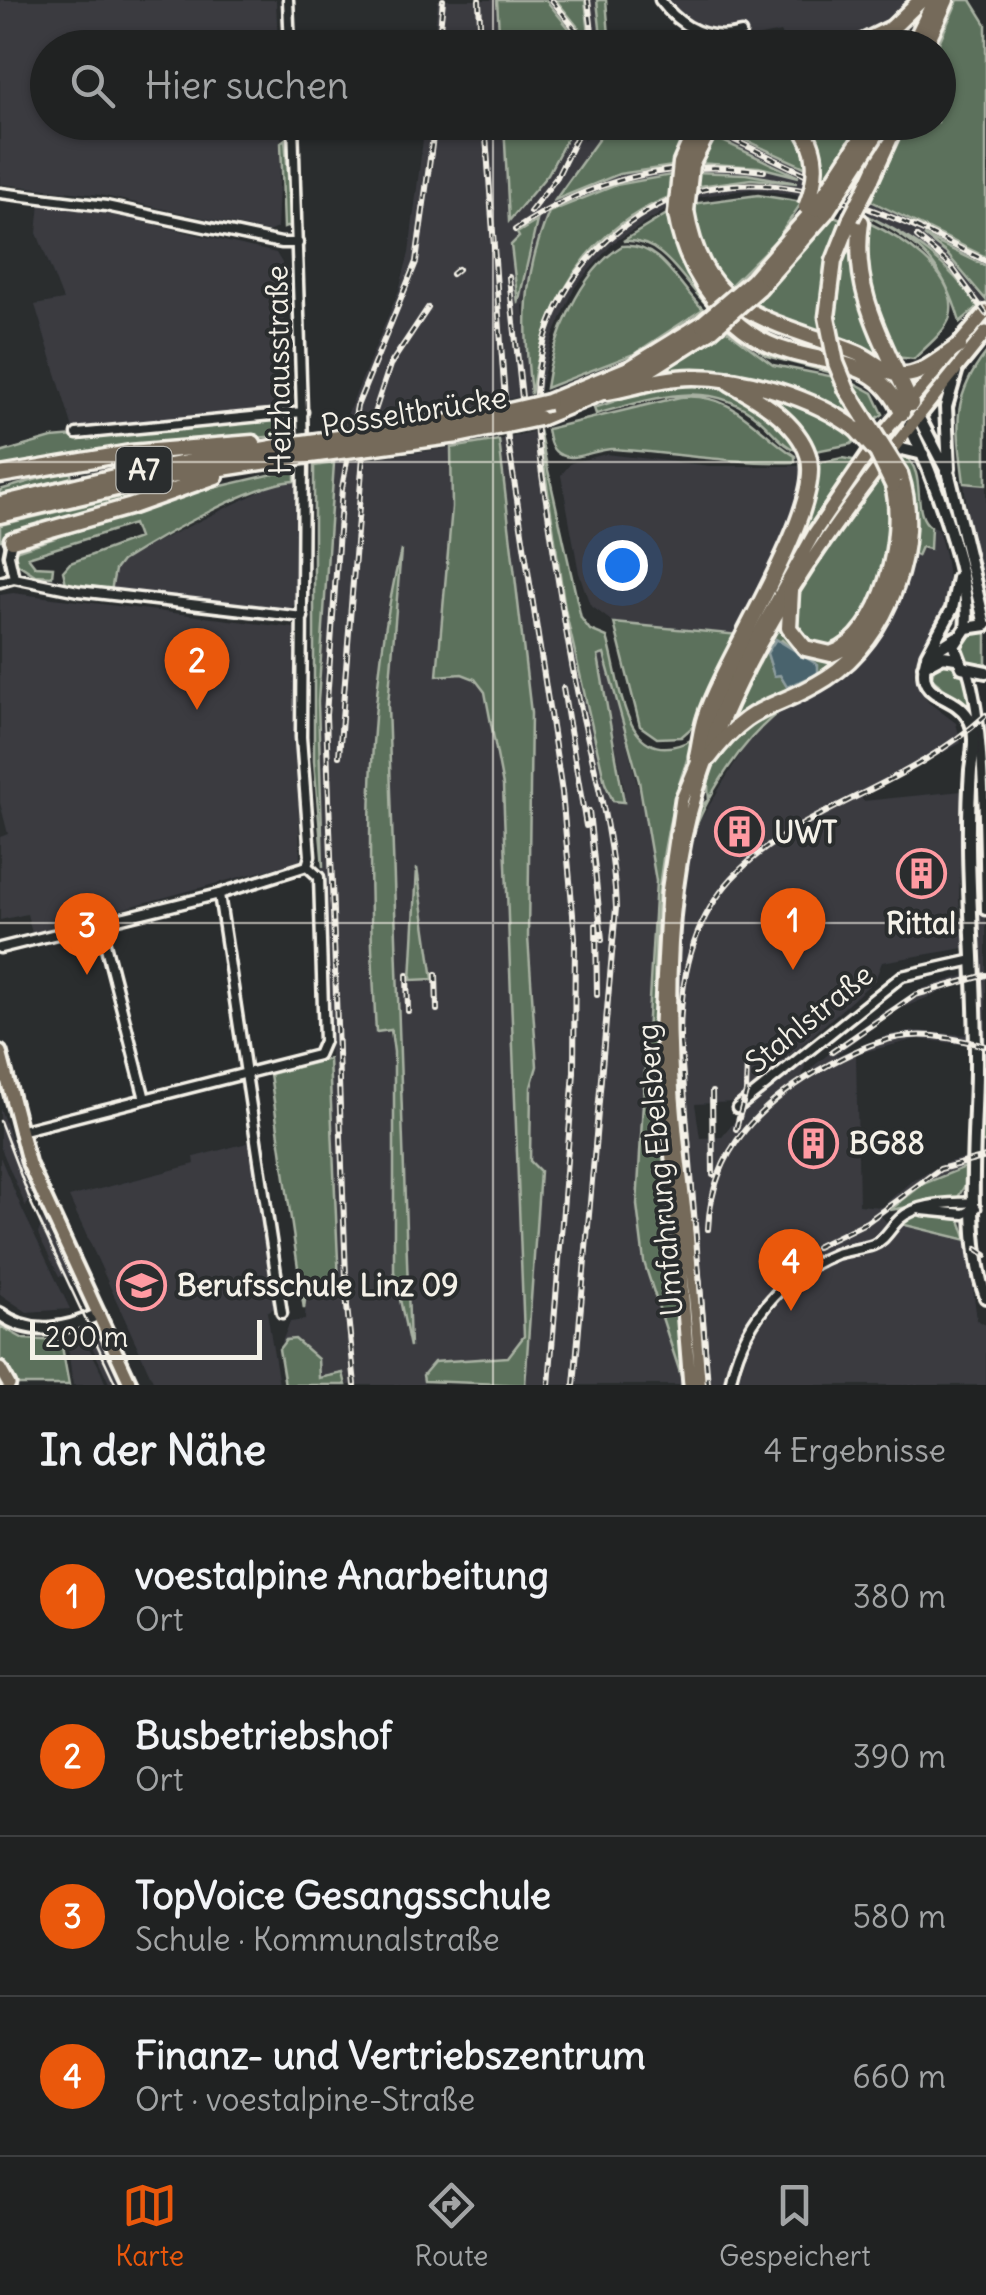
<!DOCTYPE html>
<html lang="de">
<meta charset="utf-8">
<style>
:root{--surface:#202222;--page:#2d2f2f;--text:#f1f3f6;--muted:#a2a4a5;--line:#3d3f40;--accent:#ea580c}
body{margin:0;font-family:Delius,sans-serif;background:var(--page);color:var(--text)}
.scale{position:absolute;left:30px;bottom:25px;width:232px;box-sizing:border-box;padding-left:10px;border:5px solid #f4f1e8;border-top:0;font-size:28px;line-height:35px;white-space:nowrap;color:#f4f1e8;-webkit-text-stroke:8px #2a2d2e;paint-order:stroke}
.you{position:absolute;left:622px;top:565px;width:35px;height:35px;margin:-25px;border:8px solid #fff;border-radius:50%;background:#1a73e8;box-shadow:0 0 0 15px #1a73e833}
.badge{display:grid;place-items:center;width:65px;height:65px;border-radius:50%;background:var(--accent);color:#fff;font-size:32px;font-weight:700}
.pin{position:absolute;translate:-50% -82px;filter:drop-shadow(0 2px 5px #0008)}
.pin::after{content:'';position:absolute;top:52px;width:35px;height:30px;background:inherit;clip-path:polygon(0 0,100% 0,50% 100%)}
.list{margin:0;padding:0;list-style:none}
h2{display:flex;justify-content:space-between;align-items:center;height:130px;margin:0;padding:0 40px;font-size:42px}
h2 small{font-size:32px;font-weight:400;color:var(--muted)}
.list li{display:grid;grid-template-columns:65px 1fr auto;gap:30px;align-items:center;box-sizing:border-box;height:160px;padding:0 40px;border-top:2px solid var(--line)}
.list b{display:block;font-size:38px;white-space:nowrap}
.list p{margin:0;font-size:32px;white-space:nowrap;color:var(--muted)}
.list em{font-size:32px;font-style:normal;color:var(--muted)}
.icon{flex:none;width:55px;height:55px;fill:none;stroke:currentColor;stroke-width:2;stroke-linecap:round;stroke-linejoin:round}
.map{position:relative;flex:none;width:986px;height:1385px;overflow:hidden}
.search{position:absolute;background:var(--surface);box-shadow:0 2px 8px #0004;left:30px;right:30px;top:30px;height:110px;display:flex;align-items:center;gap:25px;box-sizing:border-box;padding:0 35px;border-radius:55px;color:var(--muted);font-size:38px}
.sheet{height:770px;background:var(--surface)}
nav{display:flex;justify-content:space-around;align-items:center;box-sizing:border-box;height:140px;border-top:2px solid var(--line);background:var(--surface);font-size:28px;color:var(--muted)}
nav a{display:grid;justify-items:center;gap:5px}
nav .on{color:var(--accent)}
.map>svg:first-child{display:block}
.built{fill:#3a3b41;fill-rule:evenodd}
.green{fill:#5c715c;stroke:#a8b1a2;stroke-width:2.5;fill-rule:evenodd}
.water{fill:#48646d;stroke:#8d9c9e;stroke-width:2.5}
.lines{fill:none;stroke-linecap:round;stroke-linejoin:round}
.street-casing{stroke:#f4f1e8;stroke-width:15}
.secondary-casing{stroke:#f4f1e8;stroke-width:18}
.primary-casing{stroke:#f4f1e8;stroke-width:19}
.highway-casing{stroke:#f4f1e8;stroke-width:21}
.street{stroke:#2a2d2e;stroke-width:8}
.secondary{stroke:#2a2d2e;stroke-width:10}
.primary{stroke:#746a5a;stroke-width:11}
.highway{stroke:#746a5a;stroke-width:14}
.tram{stroke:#f4f1e8;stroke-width:2.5}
.rail-casing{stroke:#f4f1e8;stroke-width:6}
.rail{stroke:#2a2d2e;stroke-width:2.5;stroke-dasharray:8;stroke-linecap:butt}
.highway-bridge-casing{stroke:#f4f1e8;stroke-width:21;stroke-linecap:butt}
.highway-bridge{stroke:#746a5a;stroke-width:14}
.grid{fill:none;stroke:#f4f1e8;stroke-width:2.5;stroke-opacity:0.55}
.labels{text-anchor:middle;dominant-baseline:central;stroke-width:8;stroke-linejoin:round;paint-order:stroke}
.shield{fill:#2a2d2e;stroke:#b7b6b0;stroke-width:2.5}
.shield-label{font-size:28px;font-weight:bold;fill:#f4f1e8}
.street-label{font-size:30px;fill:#f4f1e8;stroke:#2a2d2e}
.poi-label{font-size:30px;font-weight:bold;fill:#f4f1e8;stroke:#2a2d2e;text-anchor:start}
</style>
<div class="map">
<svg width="986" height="1385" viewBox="0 0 986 1385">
<rect width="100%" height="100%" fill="#2a2d2e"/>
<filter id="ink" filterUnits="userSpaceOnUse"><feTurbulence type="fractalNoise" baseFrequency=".01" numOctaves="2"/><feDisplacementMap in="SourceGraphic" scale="20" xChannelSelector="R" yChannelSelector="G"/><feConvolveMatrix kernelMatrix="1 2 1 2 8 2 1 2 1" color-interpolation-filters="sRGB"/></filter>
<g filter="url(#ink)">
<path class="built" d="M 0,0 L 276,0 L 278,47 L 48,48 L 48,122 L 282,123 L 277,228 L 268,232 L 100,195 L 0,184 Z
M 438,0 L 497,0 L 500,47 L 433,48 Z
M 546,0 L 556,0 L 589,40 L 585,0 L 597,0 L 602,47 L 584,47 Z
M 666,0 L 909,0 L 868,33 L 821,48 L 743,47 L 784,40 L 781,32 L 745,39 L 742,28 L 727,33 L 702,30 L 687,23 Z
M 425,123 L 504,123 L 509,219 L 548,174 L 575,123 L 588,123 L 583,141 L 599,123 L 610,123 L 556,199 L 619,174 L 673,166 L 671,175 L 616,185 L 549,213 L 523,306 L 531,389 L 550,313 L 581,262 L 607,234 L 643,209 L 669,197 L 669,208 L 613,243 L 575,287 L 553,337 L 539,392 L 460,411 L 342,427 L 399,290 L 409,253 ZM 537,221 L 525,263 L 518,304 L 511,245 Z
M 716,127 L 811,170 L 804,196 L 751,189 L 691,198 L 692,187 L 718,182 L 789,182 L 694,172 L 696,163 L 730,164 L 791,174 L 710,135 Z
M 871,201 L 986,257 L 986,266 L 956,251 L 945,253 L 985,302 L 978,307 L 935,256 L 868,216 Z
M 40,203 L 92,210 L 276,253 L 282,263 L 287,415 L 76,438 L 35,305 L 63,300 L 37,233 Z
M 539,430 L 565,609 L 601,765 L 625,793 L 598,655 L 605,654 L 654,853 L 657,908 L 637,1205 L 652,1293 L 668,1326 L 683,1385 L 525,1385 L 540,1171 L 530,1161 L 531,1087 L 537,1066 L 528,937 L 531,713 L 499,440 Z
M 451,448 L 452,507 L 438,676 L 462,674 L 475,679 L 485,692 L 503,786 L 524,1336 L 508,1357 L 423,1375 L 424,1385 L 348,1385 L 347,1378 L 319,1378 L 318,1359 L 295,1339 L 281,1344 L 290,1322 L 305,1320 L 306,1290 L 339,1283 L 317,745 L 334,463 ZM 399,559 L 388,705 L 409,1342 L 394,1271 L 394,1052 L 373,968 L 369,887 L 381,670 L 388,602 ZM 417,876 L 433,978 L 412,980 L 411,979 Z
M 606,454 L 710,466 L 805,466 L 803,494 L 740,635 L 614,623 L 590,605 L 579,573 L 561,475 L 571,463 Z
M 295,481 L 295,603 L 290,610 L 111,591 L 115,569 L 134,553 L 279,482 Z
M 964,483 L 986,485 L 986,586 L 971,543 Z
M 931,527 L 938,529 L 945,555 L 950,594 L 945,612 L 916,661 L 914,675 L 928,702 L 956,723 L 961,743 L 861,796 L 863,801 L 962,791 L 959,900 L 964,948 L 882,962 L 875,980 L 748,1093 L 735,1102 L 695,1104 L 700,1138 L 722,1137 L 752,1100 L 807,1056 L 801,1084 L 814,1077 L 811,1068 L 879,1014 L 924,988 L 966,975 L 967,981 L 895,1011 L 833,1057 L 888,1035 L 915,1031 L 968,1035 L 968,1045 L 917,1039 L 856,1054 L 859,1205 L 881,1207 L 914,1179 L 948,1162 L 965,1158 L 965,1167 L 939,1176 L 907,1196 L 881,1216 L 887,1223 L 875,1237 L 841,1248 L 794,1272 L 752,1316 L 732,1358 L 726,1385 L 703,1385 L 674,1015 L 686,854 L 698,824 L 750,738 L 765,719 L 794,701 L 909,551 L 930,549 Z
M 13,593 L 294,628 L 300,861 L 32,933 L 27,914 L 0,920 L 0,837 L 8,834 L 0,803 L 0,595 Z
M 986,723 L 986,1139 L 976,869 L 980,852 L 980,730 Z
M 0,1108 L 30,1193 L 26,1207 L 0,1146 Z
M 255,1141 L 278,1306 L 267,1312 L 279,1385 L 155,1385 L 69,1197 L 195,1164 L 194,1157 Z
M 0,1157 L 22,1209 L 70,1309 L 27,1312 L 0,1294 Z
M 43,1219 L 70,1275 L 69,1278 L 59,1276 L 38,1234 Z
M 901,1224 L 967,1240 L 977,1320 L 986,1325 L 986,1385 L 737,1385 L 751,1339 L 786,1292 L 820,1267 L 883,1246 Z
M 98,1336 L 106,1351 L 121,1385 L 110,1385 L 89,1340 Z
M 84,1338 L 98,1365 L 106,1385 L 73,1385 L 67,1340 Z"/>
<path class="green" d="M 497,0 L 546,0 L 584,47 L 500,47 Z
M 556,0 L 585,0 L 590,42 Z
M 597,0 L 606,0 L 610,47 L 602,47 Z
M 958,0 L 971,0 L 986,24 L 986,257 L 871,201 L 903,123 L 938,122 L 937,47 Z
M 686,122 L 690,125 L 673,166 L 619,174 L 555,200 L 610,123 Z
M 504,123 L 575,123 L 548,174 L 509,221 Z
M 722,123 L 789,123 L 805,142 L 811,170 L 716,127 Z
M 804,123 L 864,123 L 828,178 L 821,175 L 816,140 Z
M 710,135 L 799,177 L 759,167 L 696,163 Z
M 285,139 L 292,225 L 284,228 L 281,142 Z
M 694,172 L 746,174 L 797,183 L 751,179 L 692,187 Z
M 671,175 L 669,197 C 583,232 544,307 531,394 C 523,325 522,278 549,212 L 616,185 Z
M 758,195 L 802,202 L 777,239 L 728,288 L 700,247 L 691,204 Z
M 670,212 L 682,262 L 711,303 L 708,306 C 682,281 664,238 623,241 Z
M 830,214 L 845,221 L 824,278 L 823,337 L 749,307 L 799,257 Z
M 868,216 C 914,238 950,264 978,307 L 960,322 C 943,263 922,245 868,216 Z
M 855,220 C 852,273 860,315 885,362 L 835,341 L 835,277 Z
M 537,221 L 518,304 L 511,245 L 519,237 L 517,233 Z
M 867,222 C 898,236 961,274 950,317 C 945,333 925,347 914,359 L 894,357 L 865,281 Z
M 924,236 L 986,266 L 986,300 L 946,253 Z
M 622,246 C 661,242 678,286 703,309 L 634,354 L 546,388 C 552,341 579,272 622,246 Z
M 733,321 L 829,366 L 832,373 L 767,356 L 728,326 Z
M 724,328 L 773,365 L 835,377 L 858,418 L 856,422 L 792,393 L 651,378 Z
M 986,353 L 986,485 L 964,483 C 957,427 950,399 986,353 Z
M 847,379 L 873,393 L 883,414 L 873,421 Z
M 669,383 C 734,385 763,398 803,452 C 784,449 774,432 760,420 C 710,376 653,399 596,414 L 594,408 Z
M 756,391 L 803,405 L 859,437 L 851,444 L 811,452 Z
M 680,397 C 735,392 754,430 795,456 L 795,462 C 734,464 675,453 614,449 C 598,448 575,462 561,455 C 550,450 549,439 547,429 Z
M 292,417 L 294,435 L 226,440 L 0,470 L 0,453 L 52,438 Z
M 539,430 L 581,618 L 590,630 L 607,637 C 621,680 622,778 695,738 C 614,939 678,1176 684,1385 L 644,1262 L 637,1205 L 656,881 L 639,781 L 604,654 L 598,656 L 624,802 L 613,801 L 605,783 L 565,609 Z
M 499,440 L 531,713 L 528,937 L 537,1066 L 531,1087 L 530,1161 L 540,1171 L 525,1385 L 424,1381 L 423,1375 L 434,1362 L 508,1357 L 524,1336 L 503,786 L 485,692 L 475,679 L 462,674 L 437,676 L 452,507 L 451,448 Z
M 905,456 C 928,474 910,513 931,527 L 930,549 L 921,547 L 917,556 L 909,551 L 897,458 Z
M 842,458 L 858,461 L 749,637 L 813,464 Z
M 334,463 L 318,702 L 323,867 L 314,761 L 314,466 Z
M 295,469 L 295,481 C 253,483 160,537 122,561 L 115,570 L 111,591 L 66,583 L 63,571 L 70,563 L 138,538 L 133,524 L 28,557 L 35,566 L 53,567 L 52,576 L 35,575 L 15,562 L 15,551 L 200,491 Z
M 65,471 L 70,471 L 72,477 L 0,495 L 0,490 Z
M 881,472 C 912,527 882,607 839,647 L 813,648 L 792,626 L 801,586 Z
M 900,484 L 874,623 L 833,668 L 752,708 L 714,747 L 786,604 L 789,637 L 831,657 L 874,616 ZM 782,640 L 818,674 L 787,686 L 780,675 L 774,675 L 767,653 Z
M 172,485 L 98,512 L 0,540 L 0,525 Z
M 401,550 L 388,705 L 410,1347 L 394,1271 L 394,1052 L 391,1030 L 376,1032 C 367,872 363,706 401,550 Z
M 614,623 L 740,635 L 697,723 L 681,737 L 657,738 L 640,726 Z
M 973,631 L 986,632 L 986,667 L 963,662 L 959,650 Z
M 945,661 C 964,673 976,688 970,710 L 931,678 L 936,663 Z
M 794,701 C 745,732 703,798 686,854 L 695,812 L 709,799 C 701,744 749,721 794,701 Z
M 417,868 L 433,979 L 411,980 Z
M 979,1048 L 984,1048 L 986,1143 L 981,1143 Z
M 329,1059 L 339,1283 L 306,1290 L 304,1309 L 270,1074 Z
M 965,1167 L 965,1185 L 957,1199 L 890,1210 L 923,1184 Z
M 916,1214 L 960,1220 L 967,1240 L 901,1224 Z
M 0,1326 L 24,1339 L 61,1341 L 69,1385 L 18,1385 L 0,1360 Z
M 295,1339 L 318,1359 L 319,1378 L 343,1373 L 346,1385 L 285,1385 L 279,1349 L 286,1340 Z"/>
<path class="water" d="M 776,639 L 818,665 L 818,674 L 787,687 L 780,675 L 774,676 L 767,653 Z"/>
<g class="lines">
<defs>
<path id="street" d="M 288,0 L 290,48
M 660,0 C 680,27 707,42 741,33
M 293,122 L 303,443
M 0,193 L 106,206 L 281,243 L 298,243
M 77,434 L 303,412
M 303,457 L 301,737 L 310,856 L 307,866
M 12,540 L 9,555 L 14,578
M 0,582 L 14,578 L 78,591 L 303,617
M 968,671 C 986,729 984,844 986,910
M 219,894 L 282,1313
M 100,924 L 145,1099
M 0,948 L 219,894 L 307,866
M 737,1108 L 902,976 L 973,960
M 19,1131 L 318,1055 L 324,1041 L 319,877 L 307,866
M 922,1210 L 964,1214 L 976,1208
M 730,1385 C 740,1326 780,1276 836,1254 C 848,1250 862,1249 873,1245 C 886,1240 891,1226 901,1218 C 920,1202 951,1204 974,1202"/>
<path id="secondary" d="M 918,416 L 949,475 L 985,625
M 909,425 C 931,470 973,580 966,628
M 887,452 L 902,449 L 923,454
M 949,469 L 946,407 L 956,372
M 986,625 L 966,628 L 954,646 L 962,667 L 986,672
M 957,637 L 927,656 C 913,701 951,690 968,717 C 978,732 973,754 971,770 C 964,869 977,969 976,1069 C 976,1132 964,1240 986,1297
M 927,655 L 952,609 L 958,578
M 924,666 L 943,656 L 956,658
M 0,1314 C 31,1337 66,1330 99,1314"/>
<path id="primary" d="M 0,1052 L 29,1164 L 131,1385
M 0,1369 L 9,1385
M 690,1385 L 661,1023 L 668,893 L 682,799 L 732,680 L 815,532 L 877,441 L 986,312
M 700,1385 C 698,1276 675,1169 671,1061 C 667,972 671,875 697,790 C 752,614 873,473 986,332"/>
<path id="highway" d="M 851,48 L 892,28 L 921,0
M 912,48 L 935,0
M 924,48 L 946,0
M 871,179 L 897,122
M 686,211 C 704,318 772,319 857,353 C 872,359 889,377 905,375 C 924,374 944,355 959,346
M 676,214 C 686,273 728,334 788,351 C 836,366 878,359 902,413
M 861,222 C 851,293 884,341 911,404
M 752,281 L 815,209
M 759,288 L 826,212
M 827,317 L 834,261 L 851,218
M 847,390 L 864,417
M 607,392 C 635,387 664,377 693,377 C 746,377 813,397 856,429
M 548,402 L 631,368 L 702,324
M 539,418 L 636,378 L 710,331
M 0,475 L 130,453 L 253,443
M 0,504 L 135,472 L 289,445
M 0,515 L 164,477 L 288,458
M 12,540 L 129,507 L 216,476
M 791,590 L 789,628 L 805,648 L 831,654 C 884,636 906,533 893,485
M 697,756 C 700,743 701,730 705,718 C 723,659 826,508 808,455 C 797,421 758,399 730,383
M 709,758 C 753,699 774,712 827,678 C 889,638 923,544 900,474"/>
</defs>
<use href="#street" class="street-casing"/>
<use href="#secondary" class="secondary-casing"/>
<use href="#primary" class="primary-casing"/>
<use href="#highway" class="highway-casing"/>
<use href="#street" class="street"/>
<use href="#secondary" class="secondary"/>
<use href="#primary" class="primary"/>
<use href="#highway" class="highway"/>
<path class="tram" d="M 0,1121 L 32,1205 L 116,1385"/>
<defs>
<path id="rail" d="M 479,0 L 481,48
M 552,0 L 590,48
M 588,0 L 594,48
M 438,48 L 443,0
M 485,122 L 508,441 L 562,792 L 575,937 L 574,1072 L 549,1385
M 697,122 L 828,185
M 530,212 L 557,177 L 584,122
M 914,226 L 986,261
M 515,230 C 589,179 674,159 764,171
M 917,237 L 951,266 L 986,314
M 452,274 L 458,269
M 509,277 L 525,426
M 563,688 L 586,826
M 339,756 L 364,444 L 390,365 L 428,308
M 589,811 L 602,940
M 596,925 L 597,995
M 436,974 L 437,1010
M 407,975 L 408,1011
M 832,1052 L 915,995 L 986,975
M 712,1092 L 713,1175
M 736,1129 L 746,1092 L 747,1063
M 708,1229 C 712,1148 762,1101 830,1064 C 855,1051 881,1038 910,1036 C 936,1034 961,1040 986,1046
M 816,1247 L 867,1222 L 940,1169 L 986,1157
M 977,1249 L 986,1255
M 355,1385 L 347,1306 L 326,715 L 342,488 L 357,406 L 416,262 L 435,122
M 574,1385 L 616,908 C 614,838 594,769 579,700 C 566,638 557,576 548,513 C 540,461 529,408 541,355 C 553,298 589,248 638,217 C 730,157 834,191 926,232
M 708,1385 L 680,1040 C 679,811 860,830 986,715"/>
</defs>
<use href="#rail" class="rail-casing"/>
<use href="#rail" class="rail"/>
<defs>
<path id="highway-bridge" d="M 797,122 C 820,148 818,177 806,207
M 815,209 L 872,122
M 686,211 L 691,165 L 713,122
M 826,212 L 884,122
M 676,214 L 681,163 L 699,122
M 851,218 L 871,179
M 827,317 L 836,363 L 847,390
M 702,324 L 752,281
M 710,331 L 759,288
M 864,417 L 900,474
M 856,429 L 877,452 L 893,485
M 289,445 L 480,418 L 548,402
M 288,458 L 458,435 L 539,418"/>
</defs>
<use href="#highway-bridge" class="highway-bridge-casing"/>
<use href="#highway-bridge" class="highway-bridge"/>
</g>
</g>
<path class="grid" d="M 493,0 L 493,48M 493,122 L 493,1385M 0,462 L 986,462M 0,923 L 986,923"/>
<defs>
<symbol id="building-ring" viewBox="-11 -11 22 22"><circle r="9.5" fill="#2a2d2e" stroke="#ff9aa2" stroke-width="1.5"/><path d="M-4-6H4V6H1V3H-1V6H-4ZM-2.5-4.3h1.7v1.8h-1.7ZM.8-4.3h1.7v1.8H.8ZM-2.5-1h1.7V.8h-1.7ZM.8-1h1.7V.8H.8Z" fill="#ff9aa2"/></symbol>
<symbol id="school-ring" viewBox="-11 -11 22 22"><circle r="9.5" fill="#2a2d2e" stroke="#ff9aa2" stroke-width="1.5"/><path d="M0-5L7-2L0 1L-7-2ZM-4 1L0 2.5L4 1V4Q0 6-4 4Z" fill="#ff9aa2"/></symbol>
</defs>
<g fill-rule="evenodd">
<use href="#building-ring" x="712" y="804" width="55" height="55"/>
<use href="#building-ring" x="894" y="846" width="55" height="55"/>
<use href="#building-ring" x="786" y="1116" width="55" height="55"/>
<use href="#school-ring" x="114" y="1258" width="55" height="55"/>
</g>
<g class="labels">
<rect class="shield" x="116.5" y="447" width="55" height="46" rx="8"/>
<g class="shield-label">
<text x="144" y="470">A7</text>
</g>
<g class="street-label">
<text transform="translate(278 370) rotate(-91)">Heizhausstraße</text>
<text transform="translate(414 411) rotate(-9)">Posseltbrücke</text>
<text transform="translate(809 1018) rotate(-39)">Stahlstraße</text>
<text transform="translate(659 1170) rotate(-95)">Umfahrung Ebelsberg</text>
</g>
<g class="poi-label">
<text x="774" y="832">UWT</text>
<text x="921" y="923" text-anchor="middle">Rittal</text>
<text x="849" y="1143">BG88</text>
<text x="177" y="1285">Berufsschule Linz 09</text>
</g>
</g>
</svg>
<div class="scale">200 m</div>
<div class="you"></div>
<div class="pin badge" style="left:793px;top:970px">1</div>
<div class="pin badge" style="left:197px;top:710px">2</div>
<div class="pin badge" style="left:87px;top:975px">3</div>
<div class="pin badge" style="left:791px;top:1311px">4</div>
<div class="search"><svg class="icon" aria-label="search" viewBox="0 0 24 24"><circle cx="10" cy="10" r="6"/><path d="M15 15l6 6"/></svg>Hier suchen</div>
</div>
<section class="sheet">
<h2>In der Nähe<small>4 Ergebnisse</small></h2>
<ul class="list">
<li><span class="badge">1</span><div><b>voestalpine Anarbeitung</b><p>Ort</p></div><em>380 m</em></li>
<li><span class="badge">2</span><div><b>Busbetriebshof</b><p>Ort</p></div><em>390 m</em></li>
<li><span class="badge">3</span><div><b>TopVoice Gesangsschule</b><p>Schule · Kommunalstraße</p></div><em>580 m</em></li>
<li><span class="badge">4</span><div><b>Finanz- und Vertriebszentrum</b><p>Ort · voestalpine-Straße</p></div><em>660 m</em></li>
</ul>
</section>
<nav>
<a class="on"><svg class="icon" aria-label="map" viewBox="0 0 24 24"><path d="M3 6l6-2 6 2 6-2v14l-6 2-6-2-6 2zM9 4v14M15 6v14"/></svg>Karte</a>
<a><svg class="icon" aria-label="directions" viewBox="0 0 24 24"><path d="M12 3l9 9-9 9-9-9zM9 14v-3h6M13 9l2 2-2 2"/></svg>Route</a>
<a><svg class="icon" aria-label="saved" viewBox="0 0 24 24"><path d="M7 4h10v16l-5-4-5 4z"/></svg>Gespeichert</a>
</nav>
